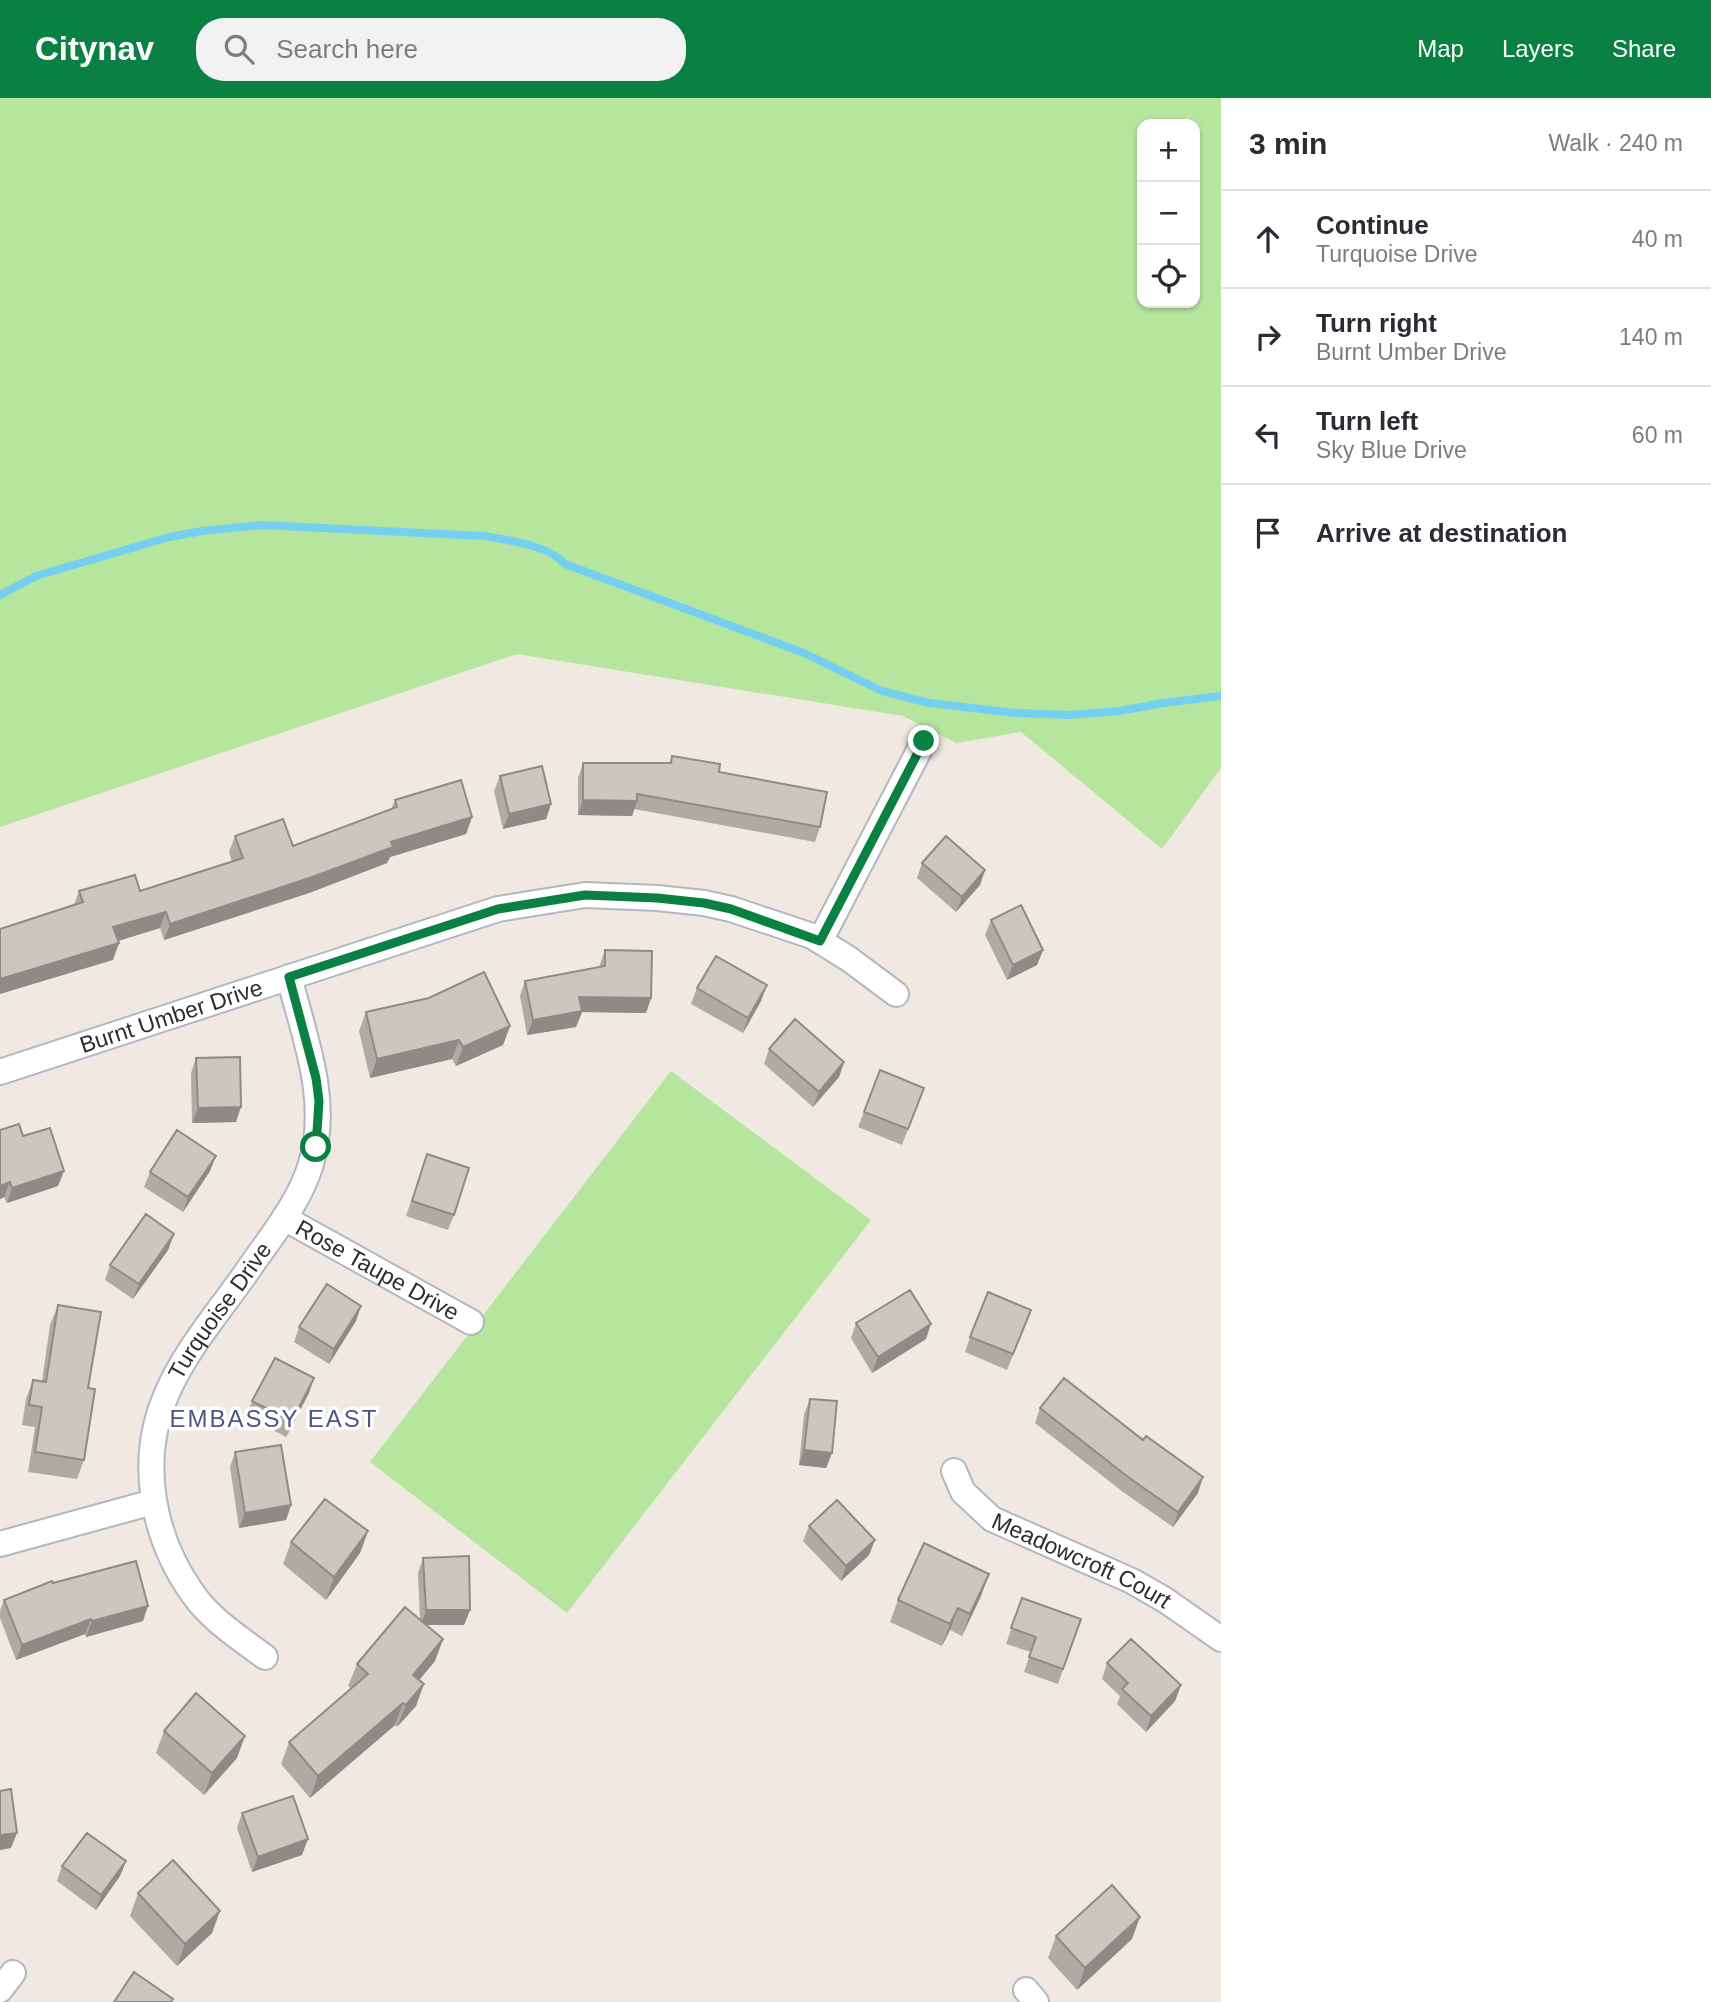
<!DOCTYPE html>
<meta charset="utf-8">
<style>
:root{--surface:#fff;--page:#f2f2f3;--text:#2b2b33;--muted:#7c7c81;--line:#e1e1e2;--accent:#0b8043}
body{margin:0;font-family:Arial,sans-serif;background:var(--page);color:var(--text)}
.controls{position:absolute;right:21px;top:21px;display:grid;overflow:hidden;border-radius:14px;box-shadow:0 2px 5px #0004}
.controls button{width:63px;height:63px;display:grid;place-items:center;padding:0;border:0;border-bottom:2px solid var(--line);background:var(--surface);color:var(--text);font:35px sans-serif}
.stop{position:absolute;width:21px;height:21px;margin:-16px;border:5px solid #0b8043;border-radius:50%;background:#fff}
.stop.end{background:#0b8043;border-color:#fff;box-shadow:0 2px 7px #0008}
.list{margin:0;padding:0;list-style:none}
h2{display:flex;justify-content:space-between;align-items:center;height:91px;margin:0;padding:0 28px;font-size:30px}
h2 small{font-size:23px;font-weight:400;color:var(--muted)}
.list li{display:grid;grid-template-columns:46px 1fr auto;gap:21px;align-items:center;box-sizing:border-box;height:98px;padding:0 28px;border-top:2px solid var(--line)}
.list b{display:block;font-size:26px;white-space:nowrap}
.list p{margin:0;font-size:23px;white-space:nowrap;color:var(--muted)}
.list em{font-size:23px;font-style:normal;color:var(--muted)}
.icon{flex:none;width:38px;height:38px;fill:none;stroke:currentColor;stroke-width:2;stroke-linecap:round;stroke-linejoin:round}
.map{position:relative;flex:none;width:1221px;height:1904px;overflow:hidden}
header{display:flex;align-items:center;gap:42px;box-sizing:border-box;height:98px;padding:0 35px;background:var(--accent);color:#fff}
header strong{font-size:33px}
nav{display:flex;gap:38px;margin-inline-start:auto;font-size:24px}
.search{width:490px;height:63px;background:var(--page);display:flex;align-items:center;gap:18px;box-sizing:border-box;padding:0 24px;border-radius:28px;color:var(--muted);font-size:26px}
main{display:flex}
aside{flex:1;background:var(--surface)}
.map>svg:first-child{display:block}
.green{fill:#b6e59e;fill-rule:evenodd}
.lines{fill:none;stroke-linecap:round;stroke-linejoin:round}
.stream{stroke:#75cff0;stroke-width:8}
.minor-casing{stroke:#b4b7c1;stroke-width:28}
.minor{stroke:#fff;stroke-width:24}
.wall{fill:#afaba4}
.shaded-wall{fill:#8e8b86}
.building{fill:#cbc7bf;stroke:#8e8b86;stroke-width:2}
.route{stroke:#0b8043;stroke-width:9}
.labels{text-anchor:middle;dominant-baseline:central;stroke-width:7;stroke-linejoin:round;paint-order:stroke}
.street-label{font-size:23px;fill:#2e2e2e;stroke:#fff}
.neighbourhood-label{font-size:24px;letter-spacing:2px;fill:#4d5680;stroke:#fff}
</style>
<header>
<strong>Citynav</strong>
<div class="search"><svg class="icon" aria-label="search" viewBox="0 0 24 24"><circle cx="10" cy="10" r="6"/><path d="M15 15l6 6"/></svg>Search here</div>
<nav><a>Map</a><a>Layers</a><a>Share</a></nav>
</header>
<main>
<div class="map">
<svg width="1221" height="1904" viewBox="0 0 1221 1904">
<rect width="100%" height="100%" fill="#efe9e1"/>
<path class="green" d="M 0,0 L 1221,0 L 1221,670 L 1162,751 L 1021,634 L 956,645 L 903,618 L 517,556 L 0,729 ZM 1195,26 L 1195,205 L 1142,205 L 1142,26 Z
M 671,973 L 871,1122 L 567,1515 L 370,1364 Z"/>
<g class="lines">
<path class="stream" d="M 0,497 L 36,478 L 169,439 L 202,433 L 262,427 L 483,438 C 508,442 548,447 565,466 L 804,555 L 882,593 L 929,605 L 1016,615 L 1070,617 L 1119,613 L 1163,605 L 1221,598"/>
<defs>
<g id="minor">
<path d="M 820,843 L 924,643"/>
<path id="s1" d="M 0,974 L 498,811 L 585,797 L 657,800 L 704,805 L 731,811 L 812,838 L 849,861 L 896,896"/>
<path id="s2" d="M 284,1120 L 471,1224"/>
<path id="s3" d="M 954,1373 L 963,1394 L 992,1421 L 1132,1483 L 1165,1502 L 1221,1541"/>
<path d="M 0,1446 L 153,1404"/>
<path id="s4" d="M 265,1559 C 241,1541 211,1522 193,1496 C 153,1440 138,1365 165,1300 C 183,1255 218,1215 246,1175 C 269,1141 299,1106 311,1066 C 330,1003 305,941 289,879"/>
<path d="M 0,1892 L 13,1875"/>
<path d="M 1026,1892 L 1036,1904"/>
</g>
</defs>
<use href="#minor" class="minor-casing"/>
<use href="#minor" class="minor"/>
</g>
<path class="wall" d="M 672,658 L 719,674 L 820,729 L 815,744 L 634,711 L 632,718 L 578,717 L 578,680 L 583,665 L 669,665 Z
M 500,678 L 551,706 L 546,721 L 503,731 L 494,693 Z
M 395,702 L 472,719 L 466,736 L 390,759 L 387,765 L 309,795 L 164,842 L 160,830 L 118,843 L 113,862 L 74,807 L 79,793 L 140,793 L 232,764 L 229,754 L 235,738 L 293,748 L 391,711 Z
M 922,765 L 985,772 L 980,787 L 956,814 L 917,780 Z
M 991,822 L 1043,852 L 1037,867 L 1007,882 L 985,837 Z
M 605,852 L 651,900 L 646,915 L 582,914 L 576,929 L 527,937 L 520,898 L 525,883 L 599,869 Z
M 697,890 L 761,903 L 743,935 L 691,906 Z
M 366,914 L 510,928 L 503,947 L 456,968 L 452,961 L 370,980 L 359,933 Z
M 769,951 L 844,964 L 839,979 L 813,1009 L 764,966 Z
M 196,960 L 236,1024 L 192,1025 L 191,975 Z
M 924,990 L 902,1047 L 858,1029 L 864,1014 Z
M 0,1032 L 23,1038 L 58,1088 L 7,1105 L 4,1099 L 0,1101 Z
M 427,1056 L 454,1117 L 448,1132 L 406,1118 Z
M 210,1073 L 183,1114 L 144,1089 L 150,1074 Z
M 174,1136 L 168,1152 L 133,1201 L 105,1182 L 110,1167 Z
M 58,1207 L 88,1290 L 84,1362 L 77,1381 L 28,1374 L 35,1329 L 22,1327 L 26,1301 L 33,1282 L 42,1283 L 50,1227 Z
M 1031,1212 L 1007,1272 L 965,1254 L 970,1239 Z
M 356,1223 L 329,1266 L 294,1244 L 299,1229 Z
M 856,1225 L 926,1241 L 872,1275 L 851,1240 Z
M 309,1295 L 286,1339 L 247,1318 L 252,1303 Z
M 810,1301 L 832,1355 L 826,1370 L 799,1367 L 804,1316 Z
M 1040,1310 L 1198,1395 L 1173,1429 L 1123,1394 L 1035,1325 Z
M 235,1354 L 291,1407 L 286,1422 L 239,1430 L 230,1369 Z
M 809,1428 L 869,1457 L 841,1483 L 803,1443 Z
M 368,1433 L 360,1455 L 326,1502 L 283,1466 L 291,1444 Z
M 423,1460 L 470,1512 L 464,1527 L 426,1527 L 443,1541 L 435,1563 L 419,1582 L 416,1608 L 397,1629 L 395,1627 L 310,1700 L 281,1666 L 289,1644 L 351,1590 L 348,1588 L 357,1566 L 420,1522 L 418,1475 Z
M 53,1485 L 143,1523 L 86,1539 L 85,1536 L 16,1562 L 0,1520 L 0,1513 L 4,1502 Z
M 981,1498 L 962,1538 L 950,1532 L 942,1548 L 890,1524 L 898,1502 Z
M 1022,1500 L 1081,1521 L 1058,1586 L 1024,1574 L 1031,1554 L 1006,1546 Z
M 1107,1565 L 1181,1587 L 1175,1603 L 1146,1634 L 1117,1606 L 1120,1598 L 1102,1581 Z
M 164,1633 L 237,1660 L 204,1697 L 156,1655 Z
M 242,1715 L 302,1757 L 252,1774 L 237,1730 Z
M 126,1763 L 120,1778 L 96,1812 L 57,1783 L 62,1768 Z
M 138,1795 L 212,1835 L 177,1868 L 130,1818 Z
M 1056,1838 L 1132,1841 L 1077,1892 L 1048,1860 Z"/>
<path class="shaded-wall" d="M 583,702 L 637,703 L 632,718 L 578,717 Z
M 551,706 L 546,721 L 503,731 L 509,716 Z
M 472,719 L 466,736 L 390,759 L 387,765 L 309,795 L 164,842 L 170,826 L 391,744 Z
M 985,772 L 980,787 L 956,814 L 962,799 Z
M 166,814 L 160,830 L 108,846 L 113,829 Z
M 119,845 L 113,862 L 0,896 L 0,881 Z
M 1043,852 L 1037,867 L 1007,882 L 1013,867 Z
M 767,887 L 761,903 L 743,935 L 748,920 Z
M 579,899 L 651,900 L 646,915 L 582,914 L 576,929 L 527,937 L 533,922 Z
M 510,928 L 503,947 L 456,968 L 463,949 Z
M 459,942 L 452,961 L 370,980 L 377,961 Z
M 844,964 L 839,979 L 813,1009 L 819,994 Z
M 241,1009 L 236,1024 L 192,1025 L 198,1010 Z
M 216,1058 L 210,1073 L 183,1114 L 188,1099 Z
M 64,1073 L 58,1088 L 7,1105 L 12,1090 Z
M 10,1084 L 4,1099 L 0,1101 L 0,1088 Z
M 174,1136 L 168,1152 L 133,1201 L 139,1186 Z
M 361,1208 L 356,1223 L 329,1266 L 334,1251 Z
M 931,1226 L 926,1241 L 872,1275 L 878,1259 Z
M 314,1280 L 309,1295 L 286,1339 L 292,1323 Z
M 804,1352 L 832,1355 L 826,1370 L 799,1367 Z
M 1203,1379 L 1198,1395 L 1173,1429 L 1178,1414 Z
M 291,1407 L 286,1422 L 239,1430 L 245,1415 Z
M 368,1433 L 360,1455 L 326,1502 L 334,1479 Z
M 875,1442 L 869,1457 L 841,1483 L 846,1468 Z
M 989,1476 L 981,1498 L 962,1538 L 970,1516 Z
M 148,1508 L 143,1523 L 86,1539 L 92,1523 Z
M 958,1510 L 950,1532 L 942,1548 L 950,1526 Z
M 426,1512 L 470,1512 L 464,1527 L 421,1527 Z
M 91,1521 L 85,1536 L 16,1562 L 22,1547 Z
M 443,1541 L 435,1563 L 405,1599 L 413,1577 Z
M 424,1586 L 416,1608 L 397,1629 L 406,1607 Z
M 1181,1587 L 1175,1603 L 1146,1634 L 1151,1618 Z
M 403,1605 L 395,1627 L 310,1700 L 318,1678 Z
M 245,1638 L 237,1660 L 204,1697 L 212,1675 Z
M 17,1735 L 11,1750 L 0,1752 L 0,1737 Z
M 308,1741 L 302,1757 L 252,1774 L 258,1759 Z
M 126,1763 L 120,1778 L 96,1812 L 101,1797 Z
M 220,1813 L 212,1835 L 177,1868 L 185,1846 Z
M 1140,1819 L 1132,1841 L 1077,1892 L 1085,1870 Z"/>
<path class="building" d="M 672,658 L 720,666 L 719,674 L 827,694 L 820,729 L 637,696 L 637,703 L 583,702 L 583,665 L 671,665 Z
M 542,668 L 551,706 L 509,716 L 500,678 Z
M 461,682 L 472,719 L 391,744 L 393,749 L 315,778 L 170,826 L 166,814 L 113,829 L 119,845 L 0,881 L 0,831 L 83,804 L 79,793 L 135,777 L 140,793 L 243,760 L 235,738 L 283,721 L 293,748 L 397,709 L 395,702 Z
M 946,738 L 985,772 L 962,799 L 922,765 Z
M 1021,807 L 1043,852 L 1013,867 L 991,822 Z
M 605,852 L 652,853 L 651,900 L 579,899 L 582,913 L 533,922 L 525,883 L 605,868 Z
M 716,858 L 767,887 L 748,920 L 697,890 Z
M 484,874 L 510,928 L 463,949 L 459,942 L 377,961 L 366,914 L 429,900 Z
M 795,921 L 844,964 L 819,994 L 769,951 Z
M 240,959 L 241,1009 L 198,1010 L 196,960 Z
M 880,972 L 924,990 L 908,1031 L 864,1014 Z
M 19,1026 L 23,1038 L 50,1030 L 64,1073 L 12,1090 L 10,1084 L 0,1088 L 0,1032 Z
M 177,1032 L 216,1058 L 188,1099 L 150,1074 Z
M 427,1056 L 469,1070 L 454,1117 L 412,1103 Z
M 146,1116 L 174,1136 L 139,1186 L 110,1167 Z
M 327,1186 L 361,1208 L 334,1251 L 299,1229 Z
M 910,1192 L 931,1226 L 878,1259 L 856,1225 Z
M 988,1194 L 1031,1212 L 1013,1256 L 970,1239 Z
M 58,1207 L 101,1214 L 88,1290 L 95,1291 L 84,1362 L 35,1354 L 42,1309 L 29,1307 L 33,1282 L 46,1284 Z
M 275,1260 L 314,1280 L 292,1323 L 252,1303 Z
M 1064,1280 L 1143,1342 L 1146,1338 L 1203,1379 L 1178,1414 L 1128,1379 L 1040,1310 Z
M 810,1301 L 837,1303 L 832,1355 L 804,1352 Z
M 281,1347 L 291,1407 L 245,1415 L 235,1354 Z
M 325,1401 L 368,1433 L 334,1479 L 291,1444 Z
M 837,1402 L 875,1442 L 846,1468 L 809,1428 Z
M 924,1445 L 989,1476 L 970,1516 L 958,1510 L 950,1526 L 898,1502 Z
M 469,1458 L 470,1512 L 426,1512 L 423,1460 Z
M 136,1463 L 148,1508 L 92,1523 L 91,1521 L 22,1547 L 4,1502 L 52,1483 L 53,1485 Z
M 1022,1500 L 1081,1521 L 1063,1571 L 1029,1559 L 1036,1539 L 1011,1530 Z
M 405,1509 L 443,1541 L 413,1577 L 424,1586 L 406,1607 L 403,1605 L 318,1678 L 289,1644 L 368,1576 L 357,1566 Z
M 1131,1541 L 1181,1587 L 1151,1618 L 1122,1591 L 1128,1585 L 1107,1565 Z
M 196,1595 L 245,1638 L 212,1675 L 164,1633 Z
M 11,1691 L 17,1735 L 0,1737 L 0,1693 Z
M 293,1698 L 308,1741 L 258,1759 L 242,1715 Z
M 87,1735 L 126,1763 L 101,1797 L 62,1768 Z
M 173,1762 L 220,1813 L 185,1846 L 138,1795 Z
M 1112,1787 L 1140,1819 L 1085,1870 L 1056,1838 Z
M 134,1874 L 173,1901 L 171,1904 L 114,1904 Z"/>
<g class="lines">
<path class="route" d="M 316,1049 L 319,1003 L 316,980 L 289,879 L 498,811 L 585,797 L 657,800 L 704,805 L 731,811 L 820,843 L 924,643"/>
</g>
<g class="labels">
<g class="street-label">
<text stroke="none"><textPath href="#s1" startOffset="180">Burnt Umber Drive</textPath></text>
<text stroke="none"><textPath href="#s2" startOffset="107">Rose Taupe Drive</textPath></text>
<text stroke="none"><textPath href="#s4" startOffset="406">Turquoise Drive</textPath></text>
<text stroke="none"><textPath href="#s3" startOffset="161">Meadowcroft Court</textPath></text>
</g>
<g class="neighbourhood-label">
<text x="274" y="1320">EMBASSY EAST</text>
</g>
</g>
</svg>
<div class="controls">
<button>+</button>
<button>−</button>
<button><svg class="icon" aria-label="locate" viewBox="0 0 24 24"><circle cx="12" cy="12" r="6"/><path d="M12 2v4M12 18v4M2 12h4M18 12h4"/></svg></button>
</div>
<div class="stop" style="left:316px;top:1049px"></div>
<div class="stop end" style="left:924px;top:643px"></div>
</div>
<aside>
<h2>3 min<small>Walk · 240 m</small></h2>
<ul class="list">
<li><svg class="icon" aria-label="ahead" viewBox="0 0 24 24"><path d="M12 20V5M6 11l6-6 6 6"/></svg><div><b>Continue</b><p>Turquoise Drive</p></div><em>40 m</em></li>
<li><svg class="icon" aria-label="right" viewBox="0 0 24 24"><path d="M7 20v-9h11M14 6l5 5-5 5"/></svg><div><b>Turn right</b><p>Burnt Umber Drive</p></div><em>140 m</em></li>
<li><svg class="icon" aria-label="left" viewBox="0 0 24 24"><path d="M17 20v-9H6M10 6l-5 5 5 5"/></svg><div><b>Turn left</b><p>Sky Blue Drive</p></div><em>60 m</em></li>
<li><svg class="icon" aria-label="arrive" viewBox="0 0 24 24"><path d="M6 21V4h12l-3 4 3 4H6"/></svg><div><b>Arrive at destination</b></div></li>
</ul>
</aside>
</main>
